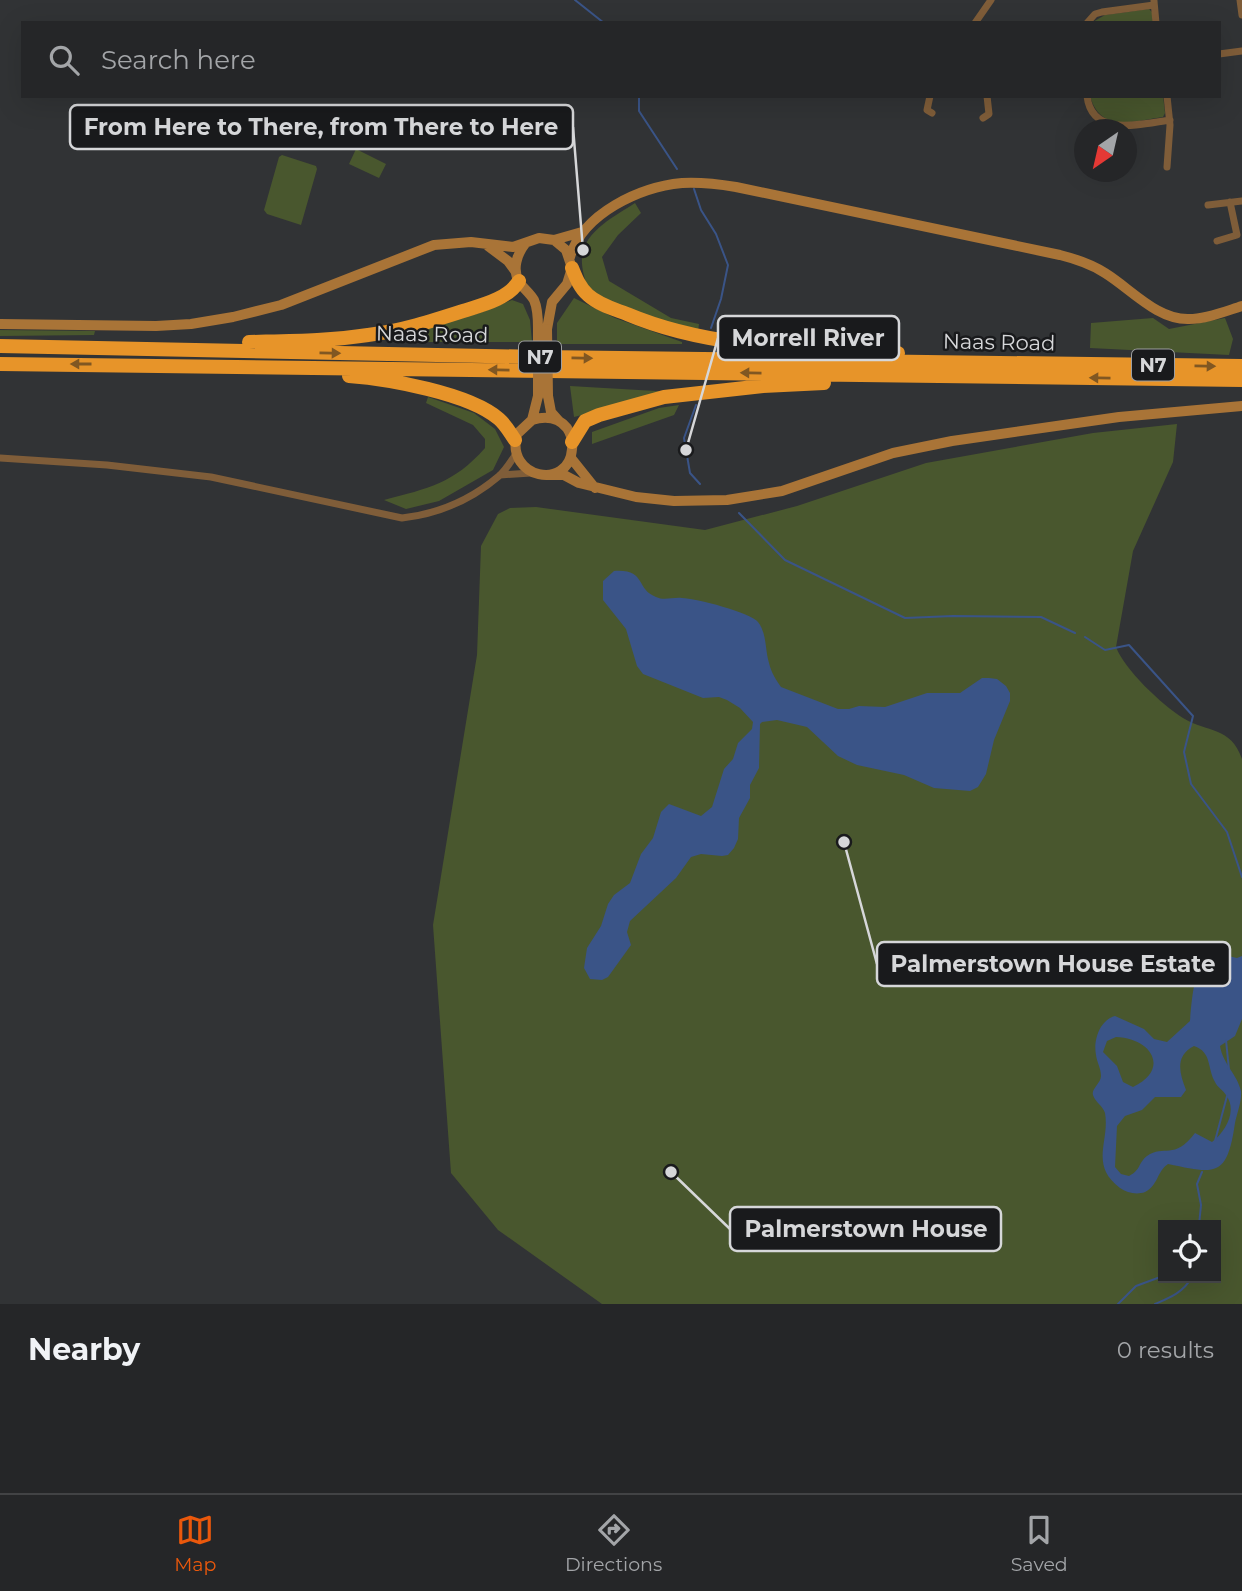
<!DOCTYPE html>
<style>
:root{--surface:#252628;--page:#313234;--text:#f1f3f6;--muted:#a3a5a8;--line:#424345;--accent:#ea580c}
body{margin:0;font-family:Montserrat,sans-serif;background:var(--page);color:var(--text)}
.controls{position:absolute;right:21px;bottom:21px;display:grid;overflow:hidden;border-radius:0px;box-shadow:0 7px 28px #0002}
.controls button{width:63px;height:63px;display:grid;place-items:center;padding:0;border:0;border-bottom:2px solid var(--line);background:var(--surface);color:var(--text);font:35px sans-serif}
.compass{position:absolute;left:1074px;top:119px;width:63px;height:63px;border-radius:50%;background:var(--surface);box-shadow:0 7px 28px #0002;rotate:214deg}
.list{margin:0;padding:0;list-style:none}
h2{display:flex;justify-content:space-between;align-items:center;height:91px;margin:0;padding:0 28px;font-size:30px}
h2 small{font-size:23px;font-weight:400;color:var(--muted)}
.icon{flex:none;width:38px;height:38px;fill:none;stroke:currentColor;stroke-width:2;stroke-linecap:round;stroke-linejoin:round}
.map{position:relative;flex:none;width:1242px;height:1304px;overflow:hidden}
.search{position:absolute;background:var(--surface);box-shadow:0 7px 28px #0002;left:21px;right:21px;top:21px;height:77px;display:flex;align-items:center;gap:18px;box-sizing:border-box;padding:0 24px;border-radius:0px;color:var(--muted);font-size:26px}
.sheet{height:189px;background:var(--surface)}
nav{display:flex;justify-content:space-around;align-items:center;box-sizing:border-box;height:98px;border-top:2px solid var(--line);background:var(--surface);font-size:19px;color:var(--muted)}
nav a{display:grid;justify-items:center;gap:4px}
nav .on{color:var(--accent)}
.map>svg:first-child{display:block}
.green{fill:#49572e;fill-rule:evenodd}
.water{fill:#3a5487;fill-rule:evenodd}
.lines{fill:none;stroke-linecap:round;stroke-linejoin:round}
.stream{stroke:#3a5487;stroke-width:2}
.street{stroke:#7f5d39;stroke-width:7}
.secondary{stroke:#a97437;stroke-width:10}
.highway{stroke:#e79429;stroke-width:14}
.secondary-bridge{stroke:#a97437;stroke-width:10}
.oneway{fill:#805722}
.labels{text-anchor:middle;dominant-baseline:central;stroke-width:5;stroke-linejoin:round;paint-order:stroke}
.shield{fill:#191a1c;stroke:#9d9ea0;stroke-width:2}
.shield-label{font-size:19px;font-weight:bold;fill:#d6d7d9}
.street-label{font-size:21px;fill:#d6d7d9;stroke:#191a1c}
.leader{fill:none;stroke:#d6d7d9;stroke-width:2.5}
.callout-dot{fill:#d6d7d9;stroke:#191a1c;stroke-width:2.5}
.callout{fill:#191a1c;stroke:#d6d7d9;stroke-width:2.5}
.callout-label{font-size:23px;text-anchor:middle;font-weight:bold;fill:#d6d7d9}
</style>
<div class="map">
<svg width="1242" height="1304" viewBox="0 0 1242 1304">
<rect width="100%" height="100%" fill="#313335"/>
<path class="green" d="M 1149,9 L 1152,12 L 1153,23 L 1091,23 L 1105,15 Z
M 1090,96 L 1163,96 L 1165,113 L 1163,117 C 1134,121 1101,134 1090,96 Z
M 356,149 L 386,164 L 379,178 L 349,164 Z
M 282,155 L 316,166 L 317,169 L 301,225 L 267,214 L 264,210 L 279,157 Z
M 635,203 L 641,213 L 618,235 L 602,257 L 609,281 L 671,318 L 699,324 L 698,332 L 632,313 L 588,292 C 586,281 581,269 582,258 C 583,232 615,216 635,203 Z
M 574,298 L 615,318 L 682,342 L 682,344 L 557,344 L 557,323 Z
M 512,300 L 523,304 L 530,320 L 532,342 L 417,342 L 372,339 L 480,313 Z
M 1153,318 L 1169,329 L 1225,318 L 1233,339 L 1229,355 L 1090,348 L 1091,323 Z
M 0,330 L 95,331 L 94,335 L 0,336 Z
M 570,386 L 673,392 L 574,417 Z
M 428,397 L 474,413 L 495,429 L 504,447 L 493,470 L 439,501 L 406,509 L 384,500 C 429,488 453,484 485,448 L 485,439 L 473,425 L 426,403 Z
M 679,405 L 674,415 L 592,444 L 592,432 L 659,408 Z
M 1177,424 L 1173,462 L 1133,551 L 1116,647 C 1124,669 1162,705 1183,718 C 1207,733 1231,726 1242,759 L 1242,1304 L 602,1304 L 498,1230 L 451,1173 L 433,925 L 477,655 L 481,546 L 498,514 L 510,508 L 536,507 L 705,530 L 797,506 L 926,463 L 1093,433 ZM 1163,1225 L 1216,1225 L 1216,1278 L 1163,1278 Z"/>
<path class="water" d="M 614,571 C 647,569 635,589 656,597 C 664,601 673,597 682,598 C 695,598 752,613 758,622 C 767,634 765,650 769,663 C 771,672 776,680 781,687 L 838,709 L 849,709 L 859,706 L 885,707 L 927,693 L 960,693 L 982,678 L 989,678 L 997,679 L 1006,686 L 1010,693 L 1010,701 L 994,740 L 986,774 L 978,787 L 970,791 L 934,788 L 904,775 L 857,765 L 838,756 L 807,727 L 777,720 L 762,722 L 760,724 L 759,768 L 750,785 L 750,798 L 739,818 L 738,839 L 734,848 L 728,855 L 722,856 L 701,854 L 691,857 L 676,878 L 630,921 L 627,932 L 631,945 L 608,977 L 602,980 L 590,979 L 584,968 L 587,948 L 601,926 L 608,904 L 614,895 L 630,883 L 641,854 L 653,838 L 661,812 L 669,804 L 701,816 L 712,807 L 724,769 L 733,759 L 738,743 L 752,729 L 753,722 L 740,708 L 727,700 L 719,697 L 703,698 L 643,674 L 637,666 L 626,629 L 603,600 L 603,581 Z
M 1224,955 L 1237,958 L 1242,956 L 1242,1019 L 1235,1036 L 1220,1046 C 1223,1064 1237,1074 1241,1091 C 1242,1101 1237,1113 1235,1123 C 1227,1178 1216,1174 1168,1164 C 1157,1171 1158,1186 1145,1192 C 1137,1195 1127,1193 1120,1188 C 1089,1165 1110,1141 1105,1113 C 1103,1106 1095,1102 1093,1095 C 1091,1089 1101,1083 1101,1076 C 1101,1068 1097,1063 1096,1055 C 1093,1040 1100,1020 1115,1016 L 1144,1029 L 1154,1039 L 1167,1042 L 1190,1021 C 1191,1007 1194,971 1203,961 C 1208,954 1216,956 1224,955 ZM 1116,1037 C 1151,1038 1171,1069 1133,1087 L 1123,1082 L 1117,1066 L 1103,1052 L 1107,1041 ZM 1194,1046 C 1212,1052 1207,1068 1215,1082 C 1217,1087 1223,1090 1226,1095 C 1238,1111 1225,1132 1212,1142 L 1195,1133 C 1174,1161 1164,1144 1147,1156 C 1138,1163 1141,1170 1129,1176 L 1121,1174 L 1115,1167 L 1117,1126 L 1125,1116 L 1142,1110 L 1155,1097 L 1181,1097 L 1186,1090 C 1179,1072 1175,1056 1194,1046 Z"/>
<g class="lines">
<path class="stream" d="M 575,0 L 604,23
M 639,96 L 639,111 L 677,169
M 694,189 L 701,210 L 716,234 L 728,265 L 721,299 L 711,328
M 696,405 L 684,438 L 690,473 L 700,484
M 739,513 L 785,560 L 905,618 L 953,616 L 1041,617 L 1075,633
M 1085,637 L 1105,650 L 1129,645 L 1193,716 L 1184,752 L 1191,784 L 1227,832 L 1242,877
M 1226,1040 L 1229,1070
M 1215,1141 L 1227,1096
M 1199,1225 L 1201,1205 L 1197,1184 L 1202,1172
M 1118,1304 L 1136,1286 L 1163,1276
M 1155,1304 C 1169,1298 1184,1292 1191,1278"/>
<path class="street" d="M 1240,0 L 1242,15
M 1154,1 L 1156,23
M 975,23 L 991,0
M 1087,23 L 1095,14 L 1102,12 L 1154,5
M 1219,54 L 1242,51
M 930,96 L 927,110 L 932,113
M 1087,96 C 1092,138 1141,124 1170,120
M 1167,96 L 1170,125 L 1167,167
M 983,118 L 989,114 L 987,96
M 1208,205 L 1242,201
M 1217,241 L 1237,235 L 1230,202
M 0,458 L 107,465 L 211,477 L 402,518 C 438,514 472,499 499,476 C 506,470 511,461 516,454
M 500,475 L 531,473"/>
<path class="secondary" d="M 525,244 C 517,254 512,269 519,282 C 523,288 530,293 534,300 C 538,309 538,319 538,328
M 488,246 L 508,261 L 516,272
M 570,257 C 583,213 640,187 682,183 C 700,182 718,184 736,187 L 1060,255 C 1076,259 1091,264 1105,273 C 1131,289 1157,320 1189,319 C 1207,319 1226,311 1242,306
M 0,324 L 156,326 L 191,324 L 233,317 L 281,305 L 434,245 L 471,242 L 513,247 L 539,238 L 554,240 L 582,232
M 547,329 L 552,302 L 567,284 L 572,268 L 566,250 L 554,240
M 548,396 L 551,412 L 559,421
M 532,420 C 545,416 558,417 567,428 C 571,434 573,442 572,449 C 569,491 505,479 517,434 L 532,420 L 538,396
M 571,458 L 595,488
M 551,475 L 564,475 L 579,483 L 636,497 L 674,501 L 727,500 L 782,491 L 893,453 L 952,441 L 1119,417 L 1242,406"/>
<path class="highway" d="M 572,268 C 576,278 580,288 588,295 C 599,305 614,309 627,314 C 712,350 807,348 898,353
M 249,342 C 289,341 329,341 368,335 C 401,331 432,321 463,311 C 482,305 508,299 519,281
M 0,346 L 540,357 L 1242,366
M 0,364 L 1242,380
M 349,376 C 388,379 469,393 499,419 C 506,425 510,433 515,440
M 572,442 L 585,421 L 599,415 L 664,397 L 763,386 L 824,383"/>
<path class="secondary-bridge" d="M 547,329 L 548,396
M 538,396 L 538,328"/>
</g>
<defs><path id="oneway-solid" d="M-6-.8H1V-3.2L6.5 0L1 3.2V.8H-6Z" transform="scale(1.75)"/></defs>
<g class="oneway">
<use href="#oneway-solid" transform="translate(330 353) rotate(1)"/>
<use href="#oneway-solid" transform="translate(582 358) rotate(1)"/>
<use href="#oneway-solid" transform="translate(81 364) rotate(-180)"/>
<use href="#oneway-solid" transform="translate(1205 366) rotate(1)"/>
<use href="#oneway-solid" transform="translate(499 370) rotate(-179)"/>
<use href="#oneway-solid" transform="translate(751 373) rotate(-179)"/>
<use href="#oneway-solid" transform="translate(1100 378) rotate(-179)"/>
</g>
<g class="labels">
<g class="shield">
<rect x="519" y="341.5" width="42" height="31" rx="5"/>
<rect x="1132" y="349.5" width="42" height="31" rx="5"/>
</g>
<g class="shield-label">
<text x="540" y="357">N7</text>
<text x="1153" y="365">N7</text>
</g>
<g class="street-label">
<text transform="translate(432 334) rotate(1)">Naas Road</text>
<text transform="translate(999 342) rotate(1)">Naas Road</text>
</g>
</g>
<path class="leader" d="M583 250L573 127M686 450L718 338M844 842L877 964M671 1172L730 1229"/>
<g class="callout-dot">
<circle cx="583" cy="250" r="7"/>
<circle cx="686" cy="450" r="7"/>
<circle cx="844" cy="842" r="7"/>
<circle cx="671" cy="1172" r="7"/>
</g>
<g class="callout">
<rect x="70" y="105" width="503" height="44" rx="7"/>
<rect x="718" y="316" width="181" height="44" rx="7"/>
<rect x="877" y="942" width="353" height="44" rx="7"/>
<rect x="730" y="1207" width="271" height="44" rx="7"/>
</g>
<g class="callout-label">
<text x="321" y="135">From Here to There, from There to Here</text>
<text x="808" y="346">Morrell River</text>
<text x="1053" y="972">Palmerstown House Estate</text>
<text x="866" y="1237">Palmerstown House</text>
</g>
</svg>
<div class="controls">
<button><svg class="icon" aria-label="locate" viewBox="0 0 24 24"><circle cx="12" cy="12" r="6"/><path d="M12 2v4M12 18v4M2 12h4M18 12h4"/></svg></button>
</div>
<svg class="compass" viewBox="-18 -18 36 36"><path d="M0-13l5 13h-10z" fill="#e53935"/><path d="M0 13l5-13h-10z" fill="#a3a5a8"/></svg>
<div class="search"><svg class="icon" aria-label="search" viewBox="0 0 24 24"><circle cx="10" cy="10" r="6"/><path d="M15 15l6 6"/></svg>Search here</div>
</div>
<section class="sheet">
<h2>Nearby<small>0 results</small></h2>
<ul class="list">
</ul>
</section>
<nav>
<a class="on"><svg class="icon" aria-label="map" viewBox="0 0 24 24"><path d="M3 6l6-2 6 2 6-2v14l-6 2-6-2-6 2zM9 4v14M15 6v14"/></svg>Map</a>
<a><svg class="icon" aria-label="directions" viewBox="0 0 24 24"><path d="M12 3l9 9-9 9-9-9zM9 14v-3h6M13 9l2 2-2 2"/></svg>Directions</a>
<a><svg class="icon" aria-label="saved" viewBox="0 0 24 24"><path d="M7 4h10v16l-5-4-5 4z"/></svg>Saved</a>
</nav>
